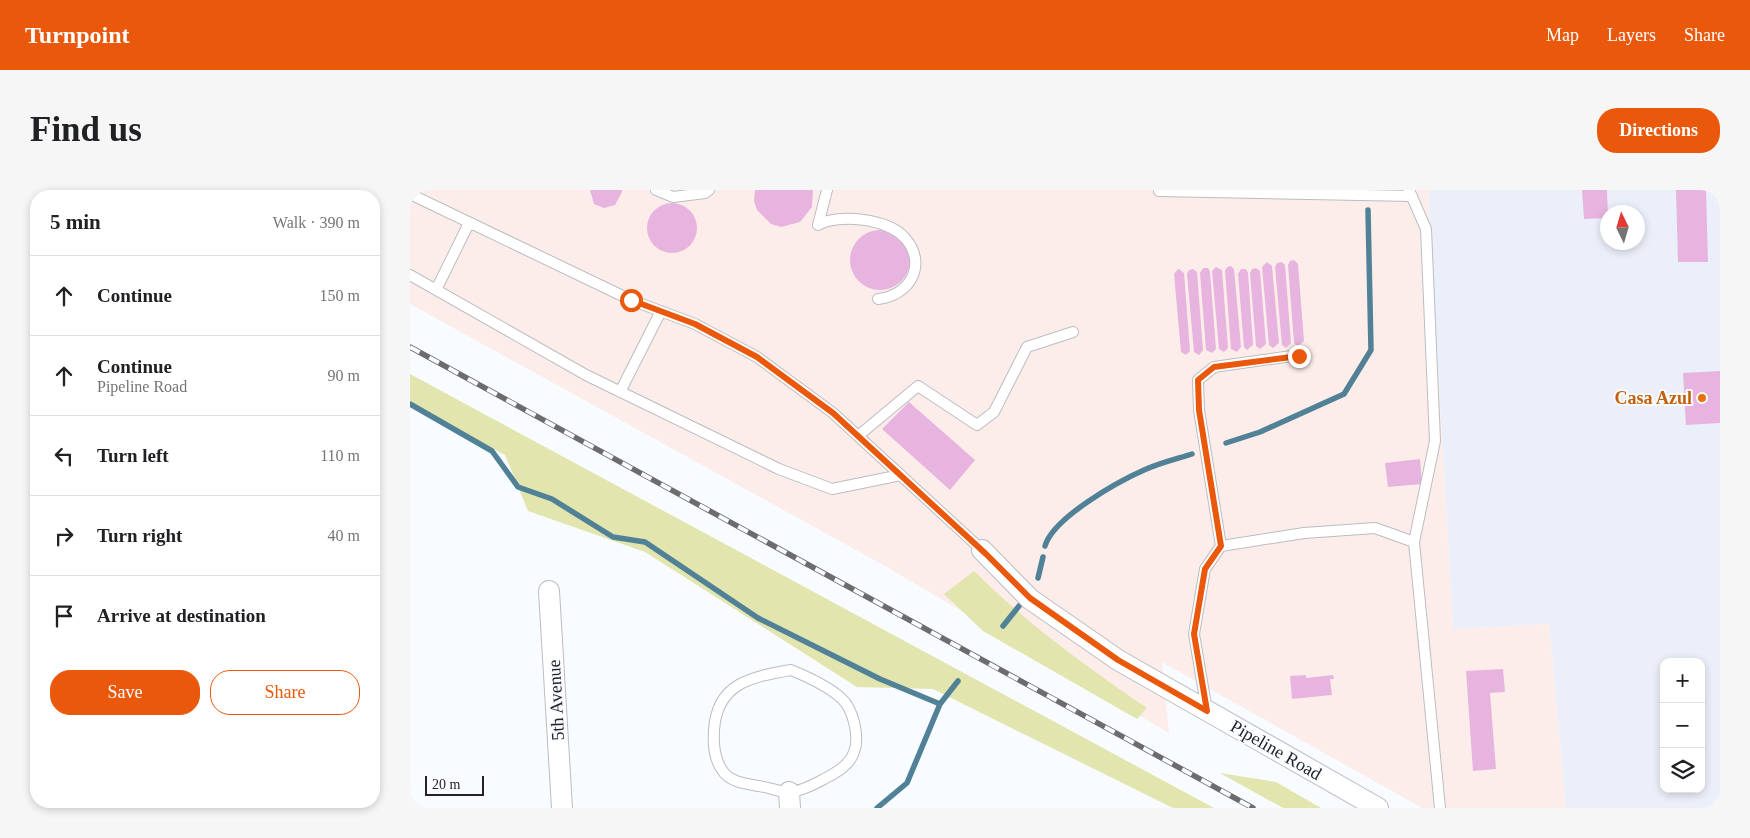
<!DOCTYPE html>
<meta charset="utf-8">
<style>
:root{--surface:#fff;--page:#f6f6f6;--text:#202124;--muted:#757577;--line:#e0e0e0;--accent:#ea580c}
body{margin:0;font-family:"Times New Roman",serif;background:var(--page);color:var(--text)}
.controls{position:absolute;right:15px;bottom:15px;display:grid;overflow:hidden;border-radius:10px;box-shadow:0 2px 8px #0003}
.controls button{width:45px;height:45px;display:grid;place-items:center;padding:0;border:0;border-bottom:1px solid var(--line);background:var(--surface);color:var(--text);font:25px sans-serif}
.compass{position:absolute;left:1190px;top:15px;width:45px;height:45px;border-radius:50%;background:var(--surface);box-shadow:0 2px 8px #0003;rotate:355deg}
.scale{position:absolute;left:15px;bottom:12px;width:59px;box-sizing:border-box;padding-left:5px;border:2px solid #232426;border-top:0;font-size:14px;line-height:18px;white-space:nowrap;color:#232426;-webkit-text-stroke:4px #f8fbff;paint-order:stroke}
.stop{position:absolute;width:15px;height:15px;margin:-11px;border:4px solid #ea580c;border-radius:50%;background:#fff}
.stop.end{background:#ea580c;border-color:#fff;box-shadow:0 1px 5px #0008}
.list{margin:0;padding:0;list-style:none}
h2{display:flex;justify-content:space-between;align-items:center;height:65px;margin:0;padding:0 20px;font-size:21px}
h2 small{font-size:16px;font-weight:400;color:var(--muted)}
.list li{display:grid;grid-template-columns:32px 1fr auto;gap:15px;align-items:center;box-sizing:border-box;height:80px;padding:0 20px;border-top:1px solid var(--line)}
.list b{display:block;font-size:19px;white-space:nowrap}
.list p{margin:0;font-size:16px;white-space:nowrap;color:var(--muted)}
.list em{font-size:16px;font-style:normal;color:var(--muted)}
.actions{display:flex;gap:10px;padding:15px 20px}
.actions a{flex:1;padding:11px 0;border:1px solid var(--accent);border-radius:20px;text-align:center;font-size:18px;color:var(--accent)}
.actions .main{background:var(--accent);color:#fff}
.icon{flex:none;width:28px;height:28px;fill:none;stroke:currentColor;stroke-width:2;stroke-linecap:round;stroke-linejoin:round}
.map{position:relative;flex:none;width:1310px;height:618px;overflow:hidden;border-radius:20px}
header{display:flex;align-items:center;gap:30px;box-sizing:border-box;height:70px;padding:0 25px;background:var(--accent);color:#fff}
header strong{font-size:24px}
nav{display:flex;gap:28px;margin-inline-start:auto;font-size:18px}
.intro{display:flex;align-items:center;justify-content:space-between;box-sizing:border-box;height:120px;padding:0 30px}
h1{margin:0;font-size:35px}
.button{padding:12px 22px;border-radius:20px;background:var(--accent);color:#fff;font-size:18px;font-weight:700}
main{display:flex;gap:30px;padding:0 30px}
aside{flex:1;background:var(--surface);border-radius:20px;box-shadow:0 2px 8px #0003}
.map>svg:first-child{display:block}
.built{fill:#eaeff9;fill-rule:evenodd}
.industrial{fill:#fdedea}
.green{fill:#e2e5ae}
.lines{fill:none;stroke-linecap:round;stroke-linejoin:round}
.stream{stroke:#508196;stroke-width:5.5}
.building{fill:#e7b4df}
.lane-casing{stroke:#babdc2;stroke-width:12}
.street-casing{stroke:#babdc2;stroke-width:22}
.lane{stroke:#fff;stroke-width:10}
.street{stroke:#fff;stroke-width:20}
.rail-casing{stroke:#6a6c6e;stroke-width:5.5}
.rail{stroke:#f8fbff;stroke-width:4;stroke-dasharray:11;stroke-linecap:butt}
.route{stroke:#ea580c;stroke-width:6}
.food-dot{fill:#e8710a;stroke:#f8fbff;stroke-width:2}
.labels{text-anchor:middle;dominant-baseline:central;stroke-width:4;stroke-linejoin:round;paint-order:stroke}
.food-label{font-size:18px;font-weight:bold;fill:#c56008;stroke:#f8fbff;text-anchor:end}
.street-label{font-size:18px;fill:#232426;stroke:#f8fbff}
</style>
<header>
<strong>Turnpoint</strong>
<nav><a>Map</a><a>Layers</a><a>Share</a></nav>
</header>
<div class="intro"><h1>Find us</h1><a class="button">Directions</a></div>
<main>
<aside>
<h2>5 min<small>Walk · 390 m</small></h2>
<ul class="list">
<li><svg class="icon" aria-label="ahead" viewBox="0 0 24 24"><path d="M12 20V5M6 11l6-6 6 6"/></svg><div><b>Continue</b></div><em>150 m</em></li>
<li><svg class="icon" aria-label="ahead" viewBox="0 0 24 24"><path d="M12 20V5M6 11l6-6 6 6"/></svg><div><b>Continue</b><p>Pipeline Road</p></div><em>90 m</em></li>
<li><svg class="icon" aria-label="left" viewBox="0 0 24 24"><path d="M17 20v-9H6M10 6l-5 5 5 5"/></svg><div><b>Turn left</b></div><em>110 m</em></li>
<li><svg class="icon" aria-label="right" viewBox="0 0 24 24"><path d="M7 20v-9h11M14 6l5 5-5 5"/></svg><div><b>Turn right</b></div><em>40 m</em></li>
<li><svg class="icon" aria-label="arrive" viewBox="0 0 24 24"><path d="M6 21V4h12l-3 4 3 4H6"/></svg><div><b>Arrive at destination</b></div></li>
</ul>
<div class="actions"><a class="main">Save</a><a>Share</a></div>
</aside>
<div class="map">
<svg width="1310" height="618" viewBox="0 0 1310 618">
<rect width="100%" height="100%" fill="#f8fbff"/>
<path class="built" d="M 1018,0 L 1310,0 L 1310,618 L 1156,618 L 1139,434 L 1043,439 ZM 1198,22 L 1228,22 L 1228,52 L 1198,52 ZM 1254,472 L 1291,472 L 1291,599 L 1254,599 Z"/>
<path class="industrial" d="M 0,0 L 1018,0 L 1043,439 L 1139,434 L 1156,618 L 1012,618 L 752,472 L 759,543 L 475,376 L 0,114 Z"/>
<path class="green" d="M 0,184 L 804,618 L 763,618 L 523,499 L 447,497 L 235,362 L 118,321 L 95,265 L 0,216 Z
M 564,381 C 617,434 676,476 737,518 L 727,529 L 573,441 L 534,404 Z
M 810,583 L 866,592 L 911,618 L 873,618 Z"/>
<g class="lines">
<path class="stream" d="M 0,214 L 82,261 L 108,297 L 142,309 L 203,347 L 235,352 L 348,428 L 470,489 L 530,514
M 816,253 L 850,242 L 934,204 L 961,160 L 958,20
M 635,356 C 643,328 707,292 734,280 C 749,273 766,269 782,264
M 628,388 L 633,367
M 593,436 L 609,416
M 467,618 L 497,593 L 530,514 L 548,491"/>
</g>
<path class="building" d="M 180,0 L 212,0 L 212,2 L 205,15 L 194,18 L 184,14 Z
M 345,0 L 403,0 L 402,17 L 390,32 L 371,37 L 361,34 L 347,20 L 344,11 Z
M 1172,0 L 1197,0 L 1198,28 L 1174,29 Z
M 1266,0 L 1296,0 L 1298,72 L 1268,72 Z
M237 38a25 25 0 1 1 50 0a25 25 0 1 1-50 0Z
M440 70a30 30 0 1 1 60 0a30 30 0 1 1-60 0Z
M 884,70 L 888,74 L 894,151 L 888,156 L 884,153 L 878,75 L 880,71 Z
M 857,72 L 862,76 L 869,153 L 863,158 L 859,155 L 852,77 Z
M 872,72 L 875,75 L 881,153 L 876,158 L 872,155 L 865,77 L 867,73 Z
M 821,76 L 824,79 L 831,157 L 827,162 L 821,159 L 815,81 L 817,77 Z
M 806,77 L 812,80 L 818,158 L 814,162 L 809,159 L 802,81 Z
M 793,78 L 798,78 L 800,82 L 806,159 L 802,163 L 796,160 L 790,83 Z
M 846,78 L 850,81 L 856,154 L 850,159 L 846,156 L 840,83 L 842,79 Z
M 783,79 L 787,82 L 793,160 L 789,165 L 784,162 L 777,84 L 779,80 Z
M 831,79 L 836,79 L 838,83 L 843,155 L 837,160 L 834,157 L 828,84 Z
M 767,80 L 769,79 L 774,83 L 780,161 L 776,165 L 771,162 L 764,84 Z
M 1310,181 L 1310,233 L 1276,235 L 1273,183 Z
M 499,212 L 565,270 L 540,300 L 472,239 Z
M 1010,269 L 1012,294 L 978,297 L 975,273 Z
M 1093,479 L 1095,502 L 1080,503 L 1086,579 L 1063,581 L 1056,481 Z
M 896,485 L 896,488 L 923,485 L 924,489 L 920,489 L 922,505 L 882,509 L 880,486 Z"/>
<g class="lines">
<defs>
<path id="lane" d="M 246,0 L 263,7 L 295,3 L 299,0
M 417,0 L 408,35 C 429,23 479,29 495,48 C 518,74 500,106 468,109
M 999,0 L 1016,39 L 1025,251 L 1004,352
M 749,1 L 1002,6
M 0,4 L 221,110 L 285,134 L 347,167 L 423,223 L 572,360
M 0,85 L 176,185 L 369,279 L 422,299 L 491,285
M 26,100 L 59,33
M 210,202 L 251,121
M 448,246 L 508,196 L 567,235 L 584,222 L 617,157 L 663,142
M 811,356 L 894,343 L 965,338 L 1004,352 L 1030,618
M 381,480 C 398,487 418,496 431,508 C 443,518 450,547 444,562 C 440,575 426,583 414,589 C 405,594 389,602 378,602 C 369,602 358,597 349,596 C 336,594 319,592 312,580 C 304,568 303,555 304,540 C 307,493 341,487 381,480 Z
M 797,521 L 784,444 L 795,379 L 811,356 L 789,220 L 788,190 L 804,177 L 889,165"/>
<path id="street" d="M 572,360 L 620,409 L 708,470 L 968,618
M 139,401 L 152,618
M 379,602 L 380,618"/>
</defs>
<use href="#lane" class="lane-casing"/>
<use href="#street" class="street-casing"/>
<use href="#lane" class="lane"/>
<use href="#street" class="street"/>
<defs>
<path id="rail" d="M 0,157 L 843,618"/>
</defs>
<use href="#rail" class="rail-casing"/>
<use href="#rail" class="rail"/>
</g>
<g class="lines">
<path class="route" d="M 221,110 L 285,134 L 347,167 L 423,223 L 576,364 L 620,408 L 708,470 L 797,521 L 784,444 L 795,379 L 811,356 L 789,220 L 788,190 L 804,177 L 889,166"/>
</g>
<circle class="food-dot" cx="1292" cy="208" r="5"/>
<g class="labels">
<g class="food-label">
<text x="1282" y="208">Casa Azul</text>
</g>
<g class="street-label">
<text transform="translate(146 510) rotate(-93)">5th Avenue</text>
<text transform="translate(866 560) rotate(30)">Pipeline Road</text>
</g>
</g>
</svg>
<div class="controls">
<button>+</button>
<button>−</button>
<button><svg class="icon" aria-label="layers" viewBox="0 0 24 24"><path d="M12 4l9 5-9 5-9-5zM3 14l9 5 9-5"/></svg></button>
</div>
<svg class="compass" viewBox="-18 -18 36 36"><path d="M0-13l5 13h-10z" fill="#e53935"/><path d="M0 13l5-13h-10z" fill="#757577"/></svg>
<div class="scale">20 m</div>
<div class="stop" style="left:221px;top:110px"></div>
<div class="stop end" style="left:889px;top:166px"></div>
</div>
</main>
